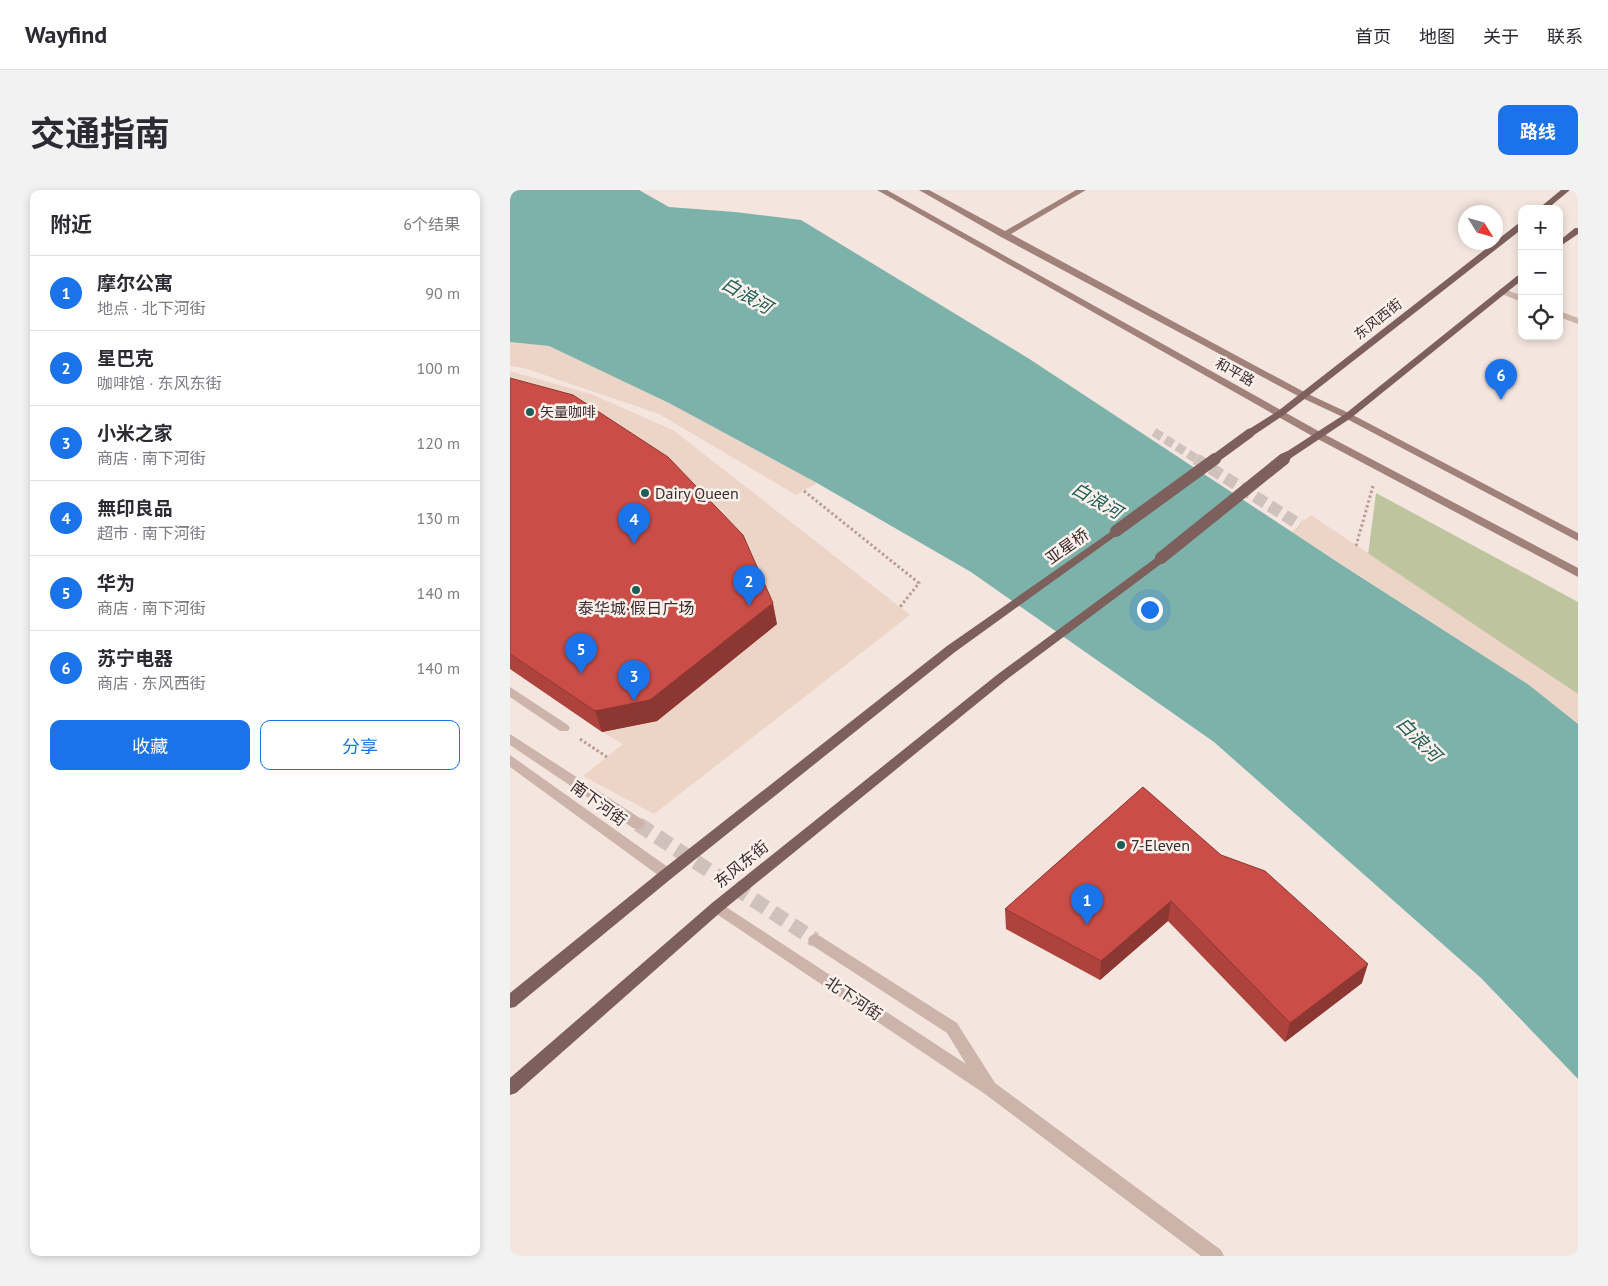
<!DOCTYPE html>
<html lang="zh">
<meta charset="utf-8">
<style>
:root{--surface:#fff;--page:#f2f2f3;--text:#2b2b33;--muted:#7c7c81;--line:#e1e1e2;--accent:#1a73e8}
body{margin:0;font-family:"PT Sans","Noto Sans SC",sans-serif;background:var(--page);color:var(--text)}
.controls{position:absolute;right:15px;top:15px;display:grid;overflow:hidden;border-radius:10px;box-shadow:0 2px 8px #0003}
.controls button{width:45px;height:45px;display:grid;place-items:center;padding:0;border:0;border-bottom:1px solid var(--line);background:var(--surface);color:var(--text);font:25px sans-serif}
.compass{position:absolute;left:948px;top:15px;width:45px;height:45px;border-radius:50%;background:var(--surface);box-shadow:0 2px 8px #0003;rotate:127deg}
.you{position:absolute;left:639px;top:419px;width:18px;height:18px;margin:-12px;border:4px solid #fff;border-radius:50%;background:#1a73e8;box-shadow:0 0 0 8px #1a73e833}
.badge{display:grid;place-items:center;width:32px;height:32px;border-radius:50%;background:var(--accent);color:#fff;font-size:16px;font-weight:700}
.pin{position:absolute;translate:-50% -41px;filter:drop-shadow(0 1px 2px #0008)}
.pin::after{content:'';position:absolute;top:26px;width:18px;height:15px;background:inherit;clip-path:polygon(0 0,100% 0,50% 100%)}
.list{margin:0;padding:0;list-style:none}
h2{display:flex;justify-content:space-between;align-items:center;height:65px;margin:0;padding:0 20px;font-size:21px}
h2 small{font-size:16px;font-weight:400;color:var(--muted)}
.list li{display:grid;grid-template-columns:32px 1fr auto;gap:15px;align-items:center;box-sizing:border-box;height:75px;padding:0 20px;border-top:1px solid var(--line)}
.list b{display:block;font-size:19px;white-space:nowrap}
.list p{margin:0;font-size:16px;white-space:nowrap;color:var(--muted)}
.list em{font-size:16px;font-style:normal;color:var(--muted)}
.actions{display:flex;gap:10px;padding:15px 20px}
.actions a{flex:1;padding:11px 0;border:1px solid var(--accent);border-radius:10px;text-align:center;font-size:18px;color:var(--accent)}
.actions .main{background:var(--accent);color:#fff}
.icon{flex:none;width:28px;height:28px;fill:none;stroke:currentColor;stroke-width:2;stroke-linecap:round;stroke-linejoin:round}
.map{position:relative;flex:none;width:1068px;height:1066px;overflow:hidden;border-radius:10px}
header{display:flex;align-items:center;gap:30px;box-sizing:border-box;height:70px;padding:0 25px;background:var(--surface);border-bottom:1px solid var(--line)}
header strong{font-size:24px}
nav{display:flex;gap:28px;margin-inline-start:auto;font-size:18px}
.intro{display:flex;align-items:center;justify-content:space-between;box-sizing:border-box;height:120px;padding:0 30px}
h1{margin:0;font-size:35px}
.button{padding:12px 22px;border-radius:10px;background:var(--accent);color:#fff;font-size:18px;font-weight:700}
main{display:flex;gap:30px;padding:0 30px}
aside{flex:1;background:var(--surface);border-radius:10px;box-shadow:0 2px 8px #0003}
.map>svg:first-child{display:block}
.green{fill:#bec49e}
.plaza{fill:#ecd4c6}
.water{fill:#7db2ab}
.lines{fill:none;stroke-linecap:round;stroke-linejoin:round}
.street-tunnel-far2{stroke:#cfc1bb;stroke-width:9;stroke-dasharray:9 4.5;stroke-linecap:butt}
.street-tunnel-far1{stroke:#cfc1bb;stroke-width:12;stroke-dasharray:12 5.5;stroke-linecap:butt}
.street-tunnel{stroke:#cfc1bb;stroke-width:15;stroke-dasharray:15 8;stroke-linecap:butt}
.path{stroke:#b99d94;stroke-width:3;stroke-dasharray:2.5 2.5;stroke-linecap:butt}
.street{fill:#cdb4aa;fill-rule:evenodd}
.secondary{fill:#a1827b;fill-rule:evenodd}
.primary{fill:#7d605b;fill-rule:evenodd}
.primary-bridge-far1{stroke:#7d605b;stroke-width:9}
.primary-bridge{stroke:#7d605b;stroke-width:12}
.wall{fill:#ae433d}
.shaded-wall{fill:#8d3732}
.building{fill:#ca4e47;stroke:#8d3732}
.poi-dot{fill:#1d5e56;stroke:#fbf1ec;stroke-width:2}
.labels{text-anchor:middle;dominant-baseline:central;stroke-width:5;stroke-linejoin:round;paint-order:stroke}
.far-street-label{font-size:14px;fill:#3a2c2a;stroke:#fbf1ec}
.far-poi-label{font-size:14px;fill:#3a2c2a;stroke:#fbf1ec;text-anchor:start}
.poi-label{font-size:16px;fill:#3a2c2a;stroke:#fbf1ec;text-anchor:start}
.street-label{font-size:16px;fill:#3a2c2a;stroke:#fbf1ec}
.water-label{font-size:18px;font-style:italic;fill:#1d5e56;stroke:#fbf1ec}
</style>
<header>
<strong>Wayfind</strong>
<nav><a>首页</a><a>地图</a><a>关于</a><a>联系</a></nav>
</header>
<div class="intro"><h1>交通指南</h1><a class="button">路线</a></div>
<main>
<aside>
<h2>附近<small>6个结果</small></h2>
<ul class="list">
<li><span class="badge">1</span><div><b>摩尔公寓</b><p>地点 · 北下河街</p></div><em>90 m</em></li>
<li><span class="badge">2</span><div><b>星巴克</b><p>咖啡馆 · 东风东街</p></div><em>100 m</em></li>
<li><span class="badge">3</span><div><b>小米之家</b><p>商店 · 南下河街</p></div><em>120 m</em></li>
<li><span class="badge">4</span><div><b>無印良品</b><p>超市 · 南下河街</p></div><em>130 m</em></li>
<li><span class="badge">5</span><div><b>华为</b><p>商店 · 南下河街</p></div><em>140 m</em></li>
<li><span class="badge">6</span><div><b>苏宁电器</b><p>商店 · 东风西街</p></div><em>140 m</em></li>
</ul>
<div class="actions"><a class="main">收藏</a><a>分享</a></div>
</aside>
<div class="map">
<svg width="1068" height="1066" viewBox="0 0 1068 1066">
<rect width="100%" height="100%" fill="#f4e6df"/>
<path class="green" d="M 866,303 L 1068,412 L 1068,504 L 858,365 Z"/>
<path class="plaza" d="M 0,152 L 39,156 L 159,213 L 307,293 L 286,305 L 149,224 L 14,178 L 0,176 Z
M 0,181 L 81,204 L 163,240 L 400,425 L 144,624 L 73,586 L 113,554 L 92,542 L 147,531 L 0,206 Z
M 801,325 L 1068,504 L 1068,534 L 1019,495 L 782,342 Z"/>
<path class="water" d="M 0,0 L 129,0 L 159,17 L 225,22 L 291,30 L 521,170 L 832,375 L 1019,495 L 1068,534 L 1068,889 L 971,788 L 704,552 L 461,382 L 307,293 L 159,213 L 39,156 L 0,152 Z"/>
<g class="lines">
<path class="street-tunnel-far2" d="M 644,242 L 688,270"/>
<path class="street-tunnel-far1" d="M 686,269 L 790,335"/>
<path class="street-tunnel" d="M 128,634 L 305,750"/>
<path class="path" d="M 294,301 L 409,393 L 390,417
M 846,356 L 863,296
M 70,549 L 97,567"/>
<path class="street" d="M 992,98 L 1012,106 L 1012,112 L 989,103 L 988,101 Z
M 1049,121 L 1068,128 L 1068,134 L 1049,127 Z
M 0,497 L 58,535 L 60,538 L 58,541 L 50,541 L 0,507 Z
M 0,544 L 133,630 L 135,634 L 133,638 L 128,639 L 123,638 L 0,555 Z
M 0,565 L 162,680 L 164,684 L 162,688 L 157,690 L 152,688 L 0,577 Z
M 207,711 L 456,874 L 437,843 L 300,754 L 298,750 L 300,746 L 305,744 L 310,746 L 447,833 L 485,893 L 711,1060 L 714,1066 L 691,1066 L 475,904 L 202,721 L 200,717 L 202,713 Z"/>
<path class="secondary" d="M 367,0 L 377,0 L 812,243 L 1068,378 L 1068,387 L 804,247 Z
M 409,0 L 419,0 L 495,41 L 566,0 L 576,0 L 501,44 L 796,203 L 841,224 L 1068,343 L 1068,351 L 835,228 L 790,207 L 491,47 Z"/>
<path class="primary" d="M 1051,0 L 1060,0 L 1037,19 L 1028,19 Z
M 1009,33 L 1012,33 L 1012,39 L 774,225 L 744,245 L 736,245 L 736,241 L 768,221 Z
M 1065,38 L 1068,38 L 1068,44 L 1049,57 L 1049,51 Z
M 1012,82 L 1012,90 L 841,228 L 781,268 L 773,268 L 773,264 L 835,224 Z
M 606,338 L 610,339 L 611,341 L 610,343 L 445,462 L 162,688 L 5,817 L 0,818 L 0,803 L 152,680 L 437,456 Z
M 651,364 L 657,368 L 655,371 L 496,490 L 212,721 L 6,903 L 0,905 L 0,888 L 202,713 L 488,484 Z"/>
<path class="primary-bridge-far1" d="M 703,270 L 740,243
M 772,270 L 777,266"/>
<path class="primary-bridge" d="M 606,341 L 705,269
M 651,368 L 774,269"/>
</g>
<path class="wall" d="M 0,188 L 267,434 L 147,531 L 92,542 L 0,479 Z
M 633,597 L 852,793 L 775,852 L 658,731 L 590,790 L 496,739 L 495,719 Z"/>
<path class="shaded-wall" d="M 263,413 L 267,434 L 147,531 L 92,542 L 85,521 Z
M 661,711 L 658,731 L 590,790 L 591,771 Z
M 858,774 L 852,793 L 775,852 L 780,833 Z"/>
<path class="building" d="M 0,188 L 63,205 L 158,267 L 233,345 L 263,413 L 140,510 L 85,521 L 0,464 Z
M 633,597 L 711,665 L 755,681 L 858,774 L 780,833 L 661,711 L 591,771 L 495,719 Z"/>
<g class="poi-dot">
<circle cx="20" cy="222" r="5"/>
<circle cx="135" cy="303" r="5"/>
<circle cx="126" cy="400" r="5"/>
<circle cx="611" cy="655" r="5"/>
</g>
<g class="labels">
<g class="far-street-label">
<text transform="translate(868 129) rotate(-38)">东风西街</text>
<text transform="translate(725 182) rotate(29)">和平路</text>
</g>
<g class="far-poi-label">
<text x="30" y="222">矢量咖啡</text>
</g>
<g class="poi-label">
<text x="145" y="303">Dairy Queen</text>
<text x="126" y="418" text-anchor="middle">泰华城·假日广场</text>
<text x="621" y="655">7-Eleven</text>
</g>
<g class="street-label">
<text transform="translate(557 356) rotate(-36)">亚星桥</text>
<text transform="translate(89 613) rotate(36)">南下河街</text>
<text transform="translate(231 674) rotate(-39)">东风东街</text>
<text transform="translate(344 808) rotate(34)">北下河街</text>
</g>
<g class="water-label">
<text transform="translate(237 105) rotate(30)">白浪河</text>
<text transform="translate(587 310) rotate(30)">白浪河</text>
<text transform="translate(909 549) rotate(45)">白浪河</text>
</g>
</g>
</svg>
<div class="controls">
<button>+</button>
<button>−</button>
<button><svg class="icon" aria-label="locate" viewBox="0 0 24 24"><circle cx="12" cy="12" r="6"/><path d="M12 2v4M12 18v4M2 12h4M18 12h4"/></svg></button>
</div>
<svg class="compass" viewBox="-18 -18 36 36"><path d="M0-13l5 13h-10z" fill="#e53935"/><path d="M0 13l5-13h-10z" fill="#7c7c81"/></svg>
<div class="you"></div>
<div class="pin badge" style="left:577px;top:735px">1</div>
<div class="pin badge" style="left:239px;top:416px">2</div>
<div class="pin badge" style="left:124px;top:511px">3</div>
<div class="pin badge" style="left:124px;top:354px">4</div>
<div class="pin badge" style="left:71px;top:484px">5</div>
<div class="pin badge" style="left:991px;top:210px">6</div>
</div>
</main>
